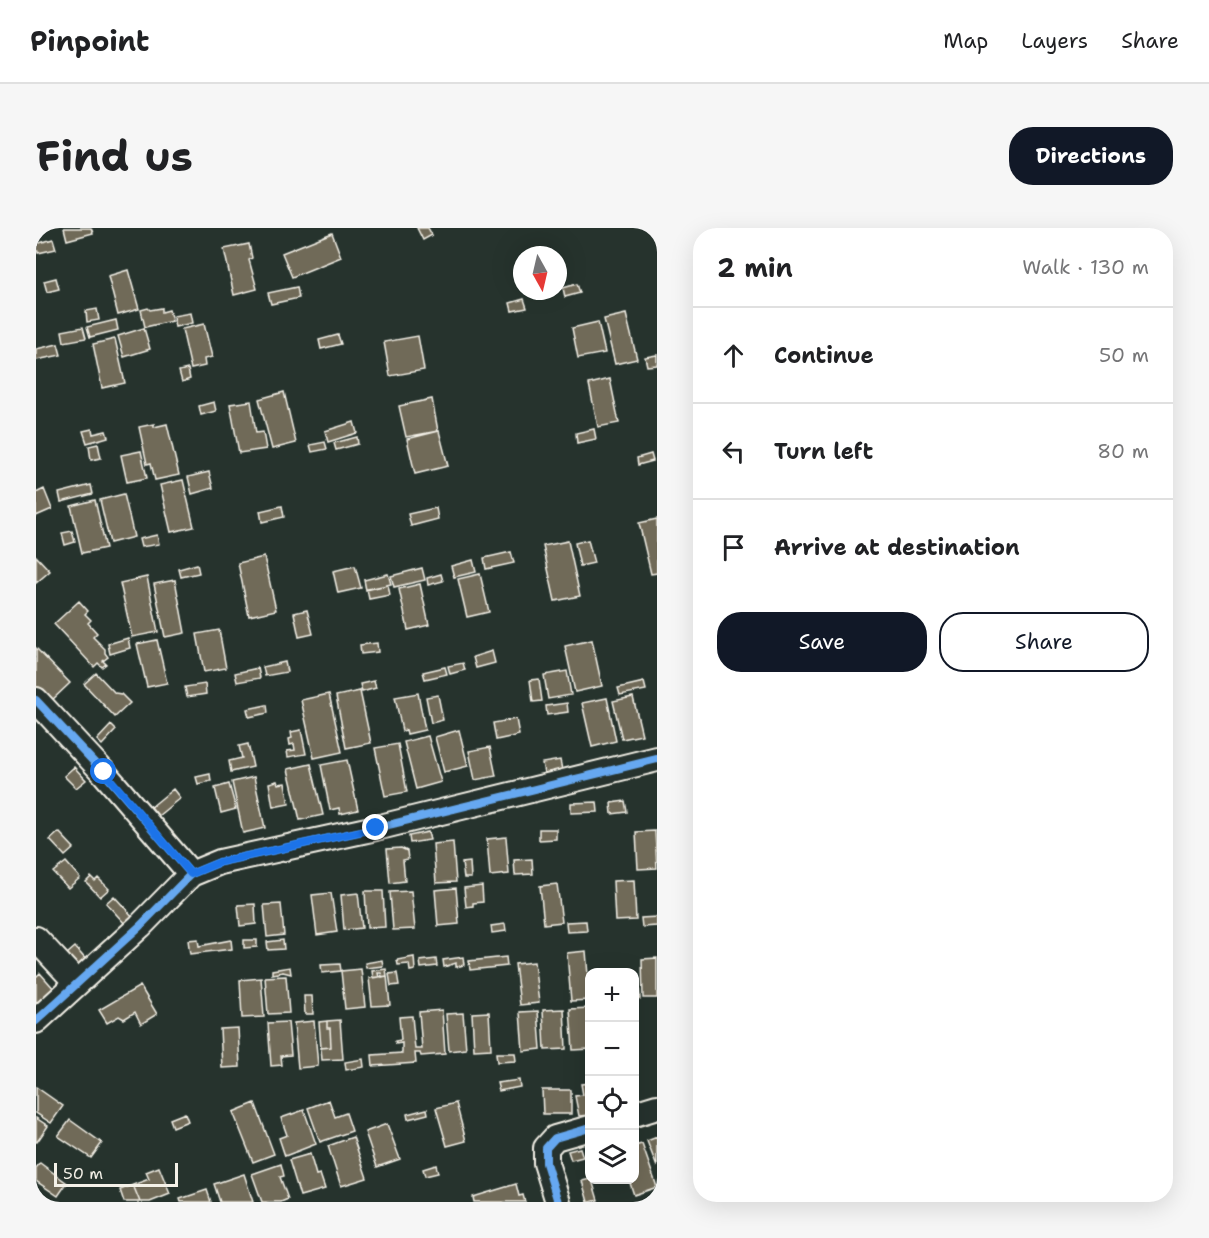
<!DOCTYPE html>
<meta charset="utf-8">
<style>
:root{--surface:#fff;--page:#f6f6f6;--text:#202124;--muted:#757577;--line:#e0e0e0;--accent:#111827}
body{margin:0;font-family:"Shantell Sans",sans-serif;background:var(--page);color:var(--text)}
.controls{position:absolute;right:18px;bottom:18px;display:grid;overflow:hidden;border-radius:12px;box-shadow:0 6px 24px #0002}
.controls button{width:54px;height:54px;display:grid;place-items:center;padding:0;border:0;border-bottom:2px solid var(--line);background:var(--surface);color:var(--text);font:30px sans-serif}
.compass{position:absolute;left:477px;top:18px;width:54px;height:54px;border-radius:50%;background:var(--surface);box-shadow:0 6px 24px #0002;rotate:172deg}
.scale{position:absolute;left:18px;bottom:15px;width:124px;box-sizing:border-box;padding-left:6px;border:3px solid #f4f1e8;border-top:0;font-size:16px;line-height:21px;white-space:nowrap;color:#f4f1e8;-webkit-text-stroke:4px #26332d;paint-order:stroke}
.stop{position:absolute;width:18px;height:18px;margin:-14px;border:4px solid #1a73e8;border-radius:50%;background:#fff}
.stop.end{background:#1a73e8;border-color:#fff;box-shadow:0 2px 6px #0008}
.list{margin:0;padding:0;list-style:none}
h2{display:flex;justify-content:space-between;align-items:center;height:78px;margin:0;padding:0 24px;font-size:26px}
h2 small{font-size:20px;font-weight:400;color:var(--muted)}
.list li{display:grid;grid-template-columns:39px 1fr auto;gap:18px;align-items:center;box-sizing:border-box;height:96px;padding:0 24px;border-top:2px solid var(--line)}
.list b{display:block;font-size:22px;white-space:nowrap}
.list em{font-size:20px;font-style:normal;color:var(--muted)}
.actions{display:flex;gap:12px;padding:18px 24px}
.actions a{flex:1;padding:14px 0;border:2px solid var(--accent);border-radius:24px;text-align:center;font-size:21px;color:var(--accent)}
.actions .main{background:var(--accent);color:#fff}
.icon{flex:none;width:33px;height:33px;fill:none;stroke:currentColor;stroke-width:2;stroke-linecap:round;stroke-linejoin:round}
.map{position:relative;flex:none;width:621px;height:974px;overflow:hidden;border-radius:24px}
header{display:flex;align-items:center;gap:36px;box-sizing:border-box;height:84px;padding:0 30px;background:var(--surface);border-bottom:2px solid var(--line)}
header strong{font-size:28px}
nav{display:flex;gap:33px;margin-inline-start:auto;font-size:21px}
.intro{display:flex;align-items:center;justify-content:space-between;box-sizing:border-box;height:144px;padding:0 36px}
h1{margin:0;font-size:42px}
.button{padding:15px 27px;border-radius:24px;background:var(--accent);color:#fff;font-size:21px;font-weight:700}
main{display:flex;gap:36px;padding:0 36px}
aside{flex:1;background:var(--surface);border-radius:24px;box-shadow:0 6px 24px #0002}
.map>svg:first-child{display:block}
.building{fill:#706a58;stroke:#f4f1e8;stroke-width:1.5}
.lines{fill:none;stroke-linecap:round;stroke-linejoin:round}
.minor-casing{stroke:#f4f1e8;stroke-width:28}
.minor{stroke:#26332d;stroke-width:24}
.cycleway-casing{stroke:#26332d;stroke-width:11}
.cycleway{stroke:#66a8f1;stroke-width:8}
.route{stroke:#1a73e8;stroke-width:8}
</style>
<header>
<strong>Pinpoint</strong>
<nav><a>Map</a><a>Layers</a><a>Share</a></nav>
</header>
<div class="intro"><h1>Find us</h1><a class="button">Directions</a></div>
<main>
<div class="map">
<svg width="621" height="974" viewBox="0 0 621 974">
<rect width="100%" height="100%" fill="#26332d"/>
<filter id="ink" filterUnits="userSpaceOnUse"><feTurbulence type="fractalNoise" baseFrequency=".0167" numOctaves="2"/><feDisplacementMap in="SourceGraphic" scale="12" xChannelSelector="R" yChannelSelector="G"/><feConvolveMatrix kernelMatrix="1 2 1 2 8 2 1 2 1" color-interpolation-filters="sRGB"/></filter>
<g filter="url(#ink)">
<path class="building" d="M 28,0 L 55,0 L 57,5 L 31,12 Z
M 381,0 L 392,0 L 396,7 L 387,12 Z
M 296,5 L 305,29 L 256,49 L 246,25 Z
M 17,11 L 20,21 L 2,25 L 0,16 Z
M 213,16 L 216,30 L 213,32 L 221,61 L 198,67 L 188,21 Z
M 92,42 L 103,81 L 82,87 L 72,48 Z
M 20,50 L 23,61 L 11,64 L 8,53 Z
M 541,56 L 544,65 L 529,69 L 527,60 Z
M 261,59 L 263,70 L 235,76 L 232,65 Z
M 488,71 L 491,80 L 476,83 L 474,75 Z
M 112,80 L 114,82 L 126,80 L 126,84 L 133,82 L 136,93 L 109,99 L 105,82 Z
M 61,81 L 63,92 L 51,94 L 50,83 Z
M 154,85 L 156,95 L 139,99 L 137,88 Z
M 590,86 L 601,131 L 579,136 L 568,91 Z
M 80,92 L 82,102 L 54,109 L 51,99 Z
M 562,94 L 569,125 L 542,130 L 536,100 Z
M 168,96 L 176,129 L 168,131 L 169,138 L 155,141 L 146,101 Z
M 47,99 L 50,110 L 28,114 L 26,103 Z
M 108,100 L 114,121 L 88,129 L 82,108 Z
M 302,107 L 305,116 L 285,121 L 283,112 Z
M 382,108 L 388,142 L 354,148 L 348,114 Z
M 79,111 L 89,155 L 66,160 L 57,116 Z
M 22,116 L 25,127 L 0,132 L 0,121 Z
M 621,127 L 621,137 L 611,138 L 609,129 Z
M 152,141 L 154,151 L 146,154 L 143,143 Z
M 574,151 L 583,195 L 562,199 L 553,156 Z
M 248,164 L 260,215 L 236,221 L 223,171 Z
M 396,171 L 402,203 L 370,209 L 363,178 Z
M 215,173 L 220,205 L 227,204 L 230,221 L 203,225 L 194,176 Z
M 178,174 L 180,183 L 165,187 L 163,178 Z
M 318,194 L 321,205 L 292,214 L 289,203 Z
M 118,196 L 118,199 L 131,196 L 143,247 L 119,252 L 115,235 L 111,236 L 103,199 Z
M 56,201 L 57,206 L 70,203 L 72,209 L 51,215 L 47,203 Z
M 558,201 L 560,211 L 541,215 L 540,205 Z
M 403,203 L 412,238 L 379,246 L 371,211 Z
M 321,209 L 322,216 L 300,222 L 298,215 Z
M 289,214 L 291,221 L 276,224 L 274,217 Z
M 62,216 L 65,230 L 55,232 L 53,218 Z
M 105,223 L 111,250 L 91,254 L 85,227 Z
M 615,226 L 617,233 L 602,237 L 601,230 Z
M 173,244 L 177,260 L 156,266 L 152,249 Z
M 147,252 L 158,299 L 135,304 L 124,257 Z
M 55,257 L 57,266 L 25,274 L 23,265 Z
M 8,261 L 16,281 L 0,288 L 0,265 Z
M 88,266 L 98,309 L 74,315 L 64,272 Z
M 59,272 L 70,320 L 46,325 L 35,278 Z
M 246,278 L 248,289 L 226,294 L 224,283 Z
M 400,280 L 402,291 L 375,298 L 372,286 Z
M 621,291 L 621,345 L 615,346 L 603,295 Z
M 36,303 L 39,314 L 29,317 L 26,305 Z
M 121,307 L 123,316 L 105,319 L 103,311 Z
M 552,312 L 558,335 L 544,338 L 539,315 Z
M 532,313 L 544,368 L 519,373 L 507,318 Z
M 475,324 L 478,335 L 450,341 L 448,330 Z
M 0,328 L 14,343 L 0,355 Z
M 228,329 L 240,382 L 213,388 L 202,335 Z
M 437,332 L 440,344 L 418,349 L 415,338 Z
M 161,336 L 163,345 L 145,349 L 143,341 Z
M 319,338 L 325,360 L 302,365 L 297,343 Z
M 386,340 L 389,352 L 358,359 L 355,348 Z
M 352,346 L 355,356 L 330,362 L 328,352 Z
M 405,346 L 407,353 L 392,357 L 391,350 Z
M 444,346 L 453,384 L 431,389 L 422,351 Z
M 111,349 L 122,404 L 96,409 L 84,355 Z
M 139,352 L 149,405 L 129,409 L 118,356 Z
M 384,356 L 393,397 L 372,402 L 363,361 Z
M 352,357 L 354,367 L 333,371 L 331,361 Z
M 43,373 L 52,383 L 49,386 L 55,392 L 52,395 L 61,405 L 57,409 L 69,421 L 69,425 L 72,429 L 67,433 L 70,436 L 66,439 L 62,435 L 58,439 L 18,396 Z
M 271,382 L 277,406 L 263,409 L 258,385 Z
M 183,402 L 190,440 L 168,444 L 161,406 Z
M 92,410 L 94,420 L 74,426 L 72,416 Z
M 121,412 L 131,455 L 111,459 L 101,416 Z
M 556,412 L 566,458 L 539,464 L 529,418 Z
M 341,415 L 342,424 L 325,426 L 324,417 Z
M 0,420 L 34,455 L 14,474 L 0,459 Z
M 456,423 L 459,435 L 440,440 L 437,429 Z
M 249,434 L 251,444 L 229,448 L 227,439 Z
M 427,435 L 429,442 L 414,446 L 412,438 Z
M 409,439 L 411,446 L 389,451 L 387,444 Z
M 222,440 L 224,450 L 201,454 L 199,445 Z
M 531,443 L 535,467 L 512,471 L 508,447 Z
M 60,445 L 79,465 L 85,466 L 94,475 L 79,489 L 48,456 Z
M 503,451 L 506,473 L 497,474 L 494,452 Z
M 338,453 L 340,460 L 326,464 L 324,456 Z
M 608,454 L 610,462 L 584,467 L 582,460 Z
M 169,456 L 170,466 L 151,469 L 149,459 Z
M 324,463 L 335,515 L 310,520 L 300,468 Z
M 382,465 L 389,502 L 371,506 L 370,502 L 366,503 L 359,469 Z
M 293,466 L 306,524 L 278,530 L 265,472 Z
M 402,467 L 407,492 L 395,495 L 390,469 Z
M 597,469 L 606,507 L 586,511 L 577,473 Z
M 571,470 L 580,513 L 556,519 L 546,475 Z
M 531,475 L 532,484 L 511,487 L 510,478 Z
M 231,477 L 232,485 L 213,489 L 211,481 Z
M 480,491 L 483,507 L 460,512 L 457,495 Z
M 75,497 L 80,502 L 66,517 L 61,512 Z
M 265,502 L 270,526 L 252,529 L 251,523 L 259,522 L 258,516 L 254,517 L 253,511 L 256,510 L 255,504 Z
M 423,502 L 432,538 L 408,544 L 399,509 Z
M 392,508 L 405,554 L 380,561 L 368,514 Z
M 212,516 L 217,539 L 195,544 L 193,533 L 206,530 L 203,518 Z
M 362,516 L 371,564 L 349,568 L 339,520 Z
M 454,519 L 460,548 L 439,552 L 433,523 Z
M 311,532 L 322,582 L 304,586 L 303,580 L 294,582 L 285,537 Z
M 524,532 L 526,542 L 508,545 L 506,535 Z
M 275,536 L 287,587 L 264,592 L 252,541 Z
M 38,539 L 50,552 L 40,560 L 28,548 Z
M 174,546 L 175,553 L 162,556 L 160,549 Z
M 218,549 L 229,600 L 207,605 L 196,554 Z
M 241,553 L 242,556 L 249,555 L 253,576 L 237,579 L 233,555 Z
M 193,556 L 200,581 L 185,585 L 179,560 Z
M 137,561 L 144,570 L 122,588 L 115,579 Z
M 589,573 L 591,584 L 576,586 L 575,575 Z
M 561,574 L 562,584 L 535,585 L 535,575 Z
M 503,601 L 520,601 L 520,611 L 503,612 Z
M 619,603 L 621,640 L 602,641 L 600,604 Z
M 23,604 L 38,620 L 29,628 L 14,612 Z
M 392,604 L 394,612 L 374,615 L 373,608 Z
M 470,609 L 473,646 L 454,648 L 451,611 Z
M 417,614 L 420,654 L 400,655 L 397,616 Z
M 365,620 L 371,623 L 372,631 L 367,632 L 369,653 L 354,655 L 351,621 Z
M 496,631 L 497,646 L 479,647 L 478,632 Z
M 30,634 L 44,650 L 32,660 L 17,644 Z
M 434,634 L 435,650 L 428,650 L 426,635 Z
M 55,649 L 59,653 L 62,650 L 73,661 L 64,669 L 50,654 Z
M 598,652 L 600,692 L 579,693 L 577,653 Z
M 521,656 L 526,694 L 508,696 L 504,658 Z
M 446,658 L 447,674 L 437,675 L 437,678 L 430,679 L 428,660 Z
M 420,660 L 423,696 L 402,698 L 399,662 Z
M 329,663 L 347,663 L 349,699 L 331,700 Z
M 375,663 L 379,701 L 357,702 L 354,664 Z
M 295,665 L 301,704 L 281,707 L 276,667 Z
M 322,665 L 326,700 L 308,702 L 305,667 Z
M 78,668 L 98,690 L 90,697 L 70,675 Z
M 219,676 L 220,696 L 204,698 L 202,677 Z
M 245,676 L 248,707 L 231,709 L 228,677 Z
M 621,689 L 621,698 L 606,699 L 605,690 Z
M 550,693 L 551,703 L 531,704 L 530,694 Z
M 469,696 L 470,703 L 456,705 L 455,698 Z
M 162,711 L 163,718 L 195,712 L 196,721 L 154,726 L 152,712 Z
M 208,712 L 221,712 L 221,719 L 208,720 Z
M 247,712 L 248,721 L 232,722 L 231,714 Z
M 39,719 L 51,733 L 43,740 L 31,726 Z
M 550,723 L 554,772 L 535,773 L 531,725 Z
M 378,729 L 379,742 L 374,743 L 373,736 L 362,737 L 361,732 Z
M 427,729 L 428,737 L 420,739 L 420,735 L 408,739 L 407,732 Z
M 470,729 L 471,738 L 434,742 L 433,733 Z
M 621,730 L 621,770 L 607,770 L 606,731 Z
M 400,731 L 401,738 L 385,740 L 384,733 Z
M 346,732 L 347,738 L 330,740 L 329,735 Z
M 498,734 L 503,775 L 484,777 L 479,736 Z
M 304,736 L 305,743 L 286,745 L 285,737 Z
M 254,739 L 255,746 L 247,744 L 236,746 L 236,742 Z
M 325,741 L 329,779 L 309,781 L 305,743 Z
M 350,741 L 351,748 L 346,749 L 345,745 L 342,745 L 343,749 L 337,750 L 336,743 Z
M 4,745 L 19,762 L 0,778 L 0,749 Z
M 361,745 L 363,757 L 355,758 L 353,746 Z
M 598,746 L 602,746 L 604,771 L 598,771 Z
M 250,748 L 253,785 L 232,786 L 229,749 Z
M 351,748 L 354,777 L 336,778 L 333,750 Z
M 225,750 L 228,789 L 206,790 L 204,752 Z
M 104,758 L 121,786 L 105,796 L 99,784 L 88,791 L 83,788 L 71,795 L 63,782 Z
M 268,768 L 276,768 L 277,786 L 269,786 Z
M 554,780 L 554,821 L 537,822 L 534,781 Z
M 528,781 L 530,821 L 509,822 L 507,782 Z
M 406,782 L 409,826 L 385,828 L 384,825 L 379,825 L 380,835 L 337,838 L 336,827 L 366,825 L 366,815 L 360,816 L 359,813 L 365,812 L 363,789 L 376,788 L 379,821 L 386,821 L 383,784 Z
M 502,783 L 505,821 L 487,823 L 484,784 Z
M 453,784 L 455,821 L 438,822 L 436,785 Z
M 427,785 L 430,821 L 413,823 L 410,786 Z
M 304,792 L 307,831 L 286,832 L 285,820 L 295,819 L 294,800 L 291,800 L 291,793 Z
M 278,793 L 282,838 L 262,840 L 258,795 Z
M 291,793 L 291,800 L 294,800 L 295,819 L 285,820 L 283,794 Z
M 252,794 L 255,827 L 245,828 L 246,837 L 235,838 L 232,795 Z
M 202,800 L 204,839 L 186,840 L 184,801 Z
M 460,825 L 479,825 L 480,833 L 461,834 Z
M 327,831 L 328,839 L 310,842 L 309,834 Z
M 483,852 L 484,859 L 463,863 L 461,855 Z
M 554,855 L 554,887 L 543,888 L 539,868 L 547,867 L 545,856 Z
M 0,859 L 27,878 L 15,895 L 0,885 Z
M 506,862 L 535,862 L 535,886 L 507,886 Z
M 293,872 L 299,889 L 310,885 L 316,903 L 284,914 L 272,880 Z
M 219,875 L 238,926 L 217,934 L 197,884 Z
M 420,875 L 430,913 L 411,918 L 400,880 Z
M 391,881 L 392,886 L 372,891 L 371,886 Z
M 268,882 L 280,916 L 249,928 L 243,910 L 251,907 L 245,890 Z
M 149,885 L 152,893 L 137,899 L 134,891 Z
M 0,890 L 12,898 L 1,914 L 0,914 Z
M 34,892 L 66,915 L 55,930 L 22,908 Z
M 351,896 L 364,931 L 341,939 L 329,904 Z
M 317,909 L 331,950 L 305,958 L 292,918 Z
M 621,909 L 621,939 L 611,913 Z
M 606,916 L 621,959 L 598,967 L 593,952 L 598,952 L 598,918 Z
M 544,920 L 547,929 L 535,932 L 532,923 Z
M 274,926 L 280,947 L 284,946 L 289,961 L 264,968 L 253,932 Z
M 4,935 L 31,955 L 22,968 L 0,953 L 0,940 Z
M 245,936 L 248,948 L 244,949 L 252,971 L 245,974 L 226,974 L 216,946 Z
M 400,937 L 402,945 L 389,948 L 387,941 Z
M 123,939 L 134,966 L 114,974 L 104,974 L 97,957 L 113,951 L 110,944 Z
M 208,946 L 217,974 L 184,974 L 178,956 Z
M 554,951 L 556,952 L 562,972 L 555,974 L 552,974 L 546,953 Z
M 480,956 L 483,968 L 487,967 L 489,974 L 438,974 L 437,969 Z
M 97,957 L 104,974 L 88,974 L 84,962 Z
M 171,962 L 175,974 L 145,974 L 144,971 Z"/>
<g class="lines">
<defs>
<path id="minor" d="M 0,472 L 68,545 L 155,646
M 0,711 L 40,754
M 0,793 L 104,698 L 155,646 L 184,634 L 340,600 L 621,531
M 598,886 L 621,879
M 522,974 L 510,935 L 510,920 L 519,910 L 554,900"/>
</defs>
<use href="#minor" class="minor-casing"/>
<use href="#minor" class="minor"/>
<defs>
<path id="cycleway" d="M 0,472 L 68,545 L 155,646
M 0,793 L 104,698 L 155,646 L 184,634 L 340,600 L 621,531
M 522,974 L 510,935 L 510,920 L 519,910 L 554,900"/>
</defs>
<use href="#cycleway" class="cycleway-casing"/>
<use href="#cycleway" class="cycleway"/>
</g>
</g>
<g class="lines" filter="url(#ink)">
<path class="route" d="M 68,544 L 155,646 L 184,634 L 340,600"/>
</g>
</svg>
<div class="controls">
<button>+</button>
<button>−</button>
<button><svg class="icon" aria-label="locate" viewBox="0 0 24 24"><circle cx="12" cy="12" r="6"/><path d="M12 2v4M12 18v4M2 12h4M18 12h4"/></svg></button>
<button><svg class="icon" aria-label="layers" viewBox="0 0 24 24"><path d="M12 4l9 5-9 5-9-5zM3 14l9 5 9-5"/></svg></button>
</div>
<svg class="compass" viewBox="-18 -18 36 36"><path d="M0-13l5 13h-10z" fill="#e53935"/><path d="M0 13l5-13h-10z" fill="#757577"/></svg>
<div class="scale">50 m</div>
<div class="stop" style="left:68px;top:544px"></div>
<div class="stop end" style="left:340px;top:600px"></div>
</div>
<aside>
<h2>2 min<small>Walk · 130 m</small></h2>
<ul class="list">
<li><svg class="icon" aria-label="ahead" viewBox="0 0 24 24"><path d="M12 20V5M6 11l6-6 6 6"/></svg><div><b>Continue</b></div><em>50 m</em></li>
<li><svg class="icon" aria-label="left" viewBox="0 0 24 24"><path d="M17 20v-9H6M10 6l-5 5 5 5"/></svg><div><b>Turn left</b></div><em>80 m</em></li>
<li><svg class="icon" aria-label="arrive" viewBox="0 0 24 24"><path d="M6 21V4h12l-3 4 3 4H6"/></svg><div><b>Arrive at destination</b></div></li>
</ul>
<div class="actions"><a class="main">Save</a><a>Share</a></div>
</aside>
</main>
